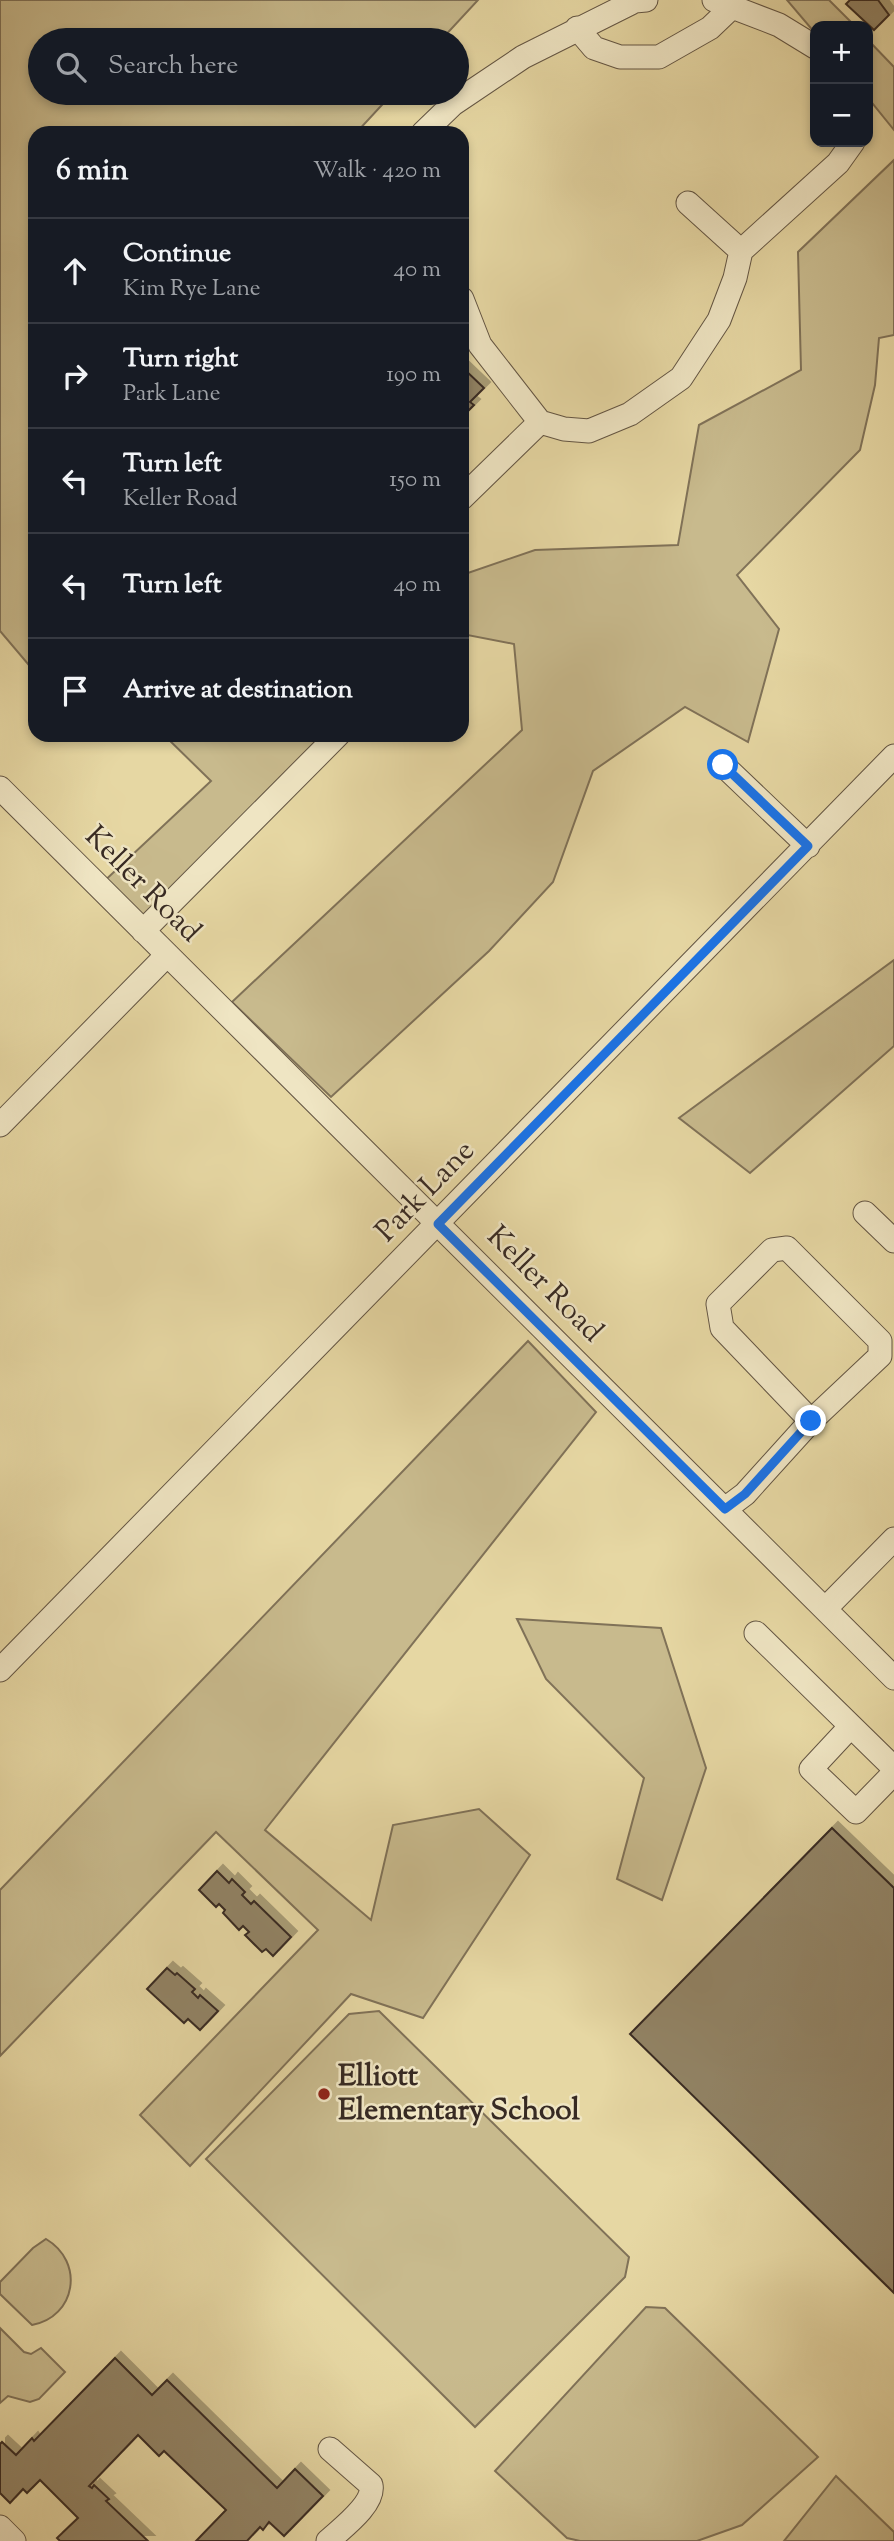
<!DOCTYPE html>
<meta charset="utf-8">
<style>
:root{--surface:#171b24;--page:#242831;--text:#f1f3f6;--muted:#9ea1a6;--line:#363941}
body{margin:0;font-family:"Sorts Mill Goudy",serif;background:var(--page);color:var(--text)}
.controls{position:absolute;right:21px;top:21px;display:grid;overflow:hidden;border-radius:14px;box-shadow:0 4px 10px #0003}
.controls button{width:63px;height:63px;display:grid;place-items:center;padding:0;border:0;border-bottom:2px solid var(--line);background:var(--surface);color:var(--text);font:35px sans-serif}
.stop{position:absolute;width:21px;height:21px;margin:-16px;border:5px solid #1a73e8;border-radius:50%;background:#fff}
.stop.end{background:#1a73e8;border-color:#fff;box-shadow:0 2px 7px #0008}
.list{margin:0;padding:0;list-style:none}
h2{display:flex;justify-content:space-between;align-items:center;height:91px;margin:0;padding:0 28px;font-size:30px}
h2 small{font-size:23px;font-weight:400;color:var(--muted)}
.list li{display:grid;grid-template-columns:46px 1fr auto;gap:21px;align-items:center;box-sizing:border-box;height:105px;padding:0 28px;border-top:2px solid var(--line)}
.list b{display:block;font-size:26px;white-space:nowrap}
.list p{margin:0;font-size:23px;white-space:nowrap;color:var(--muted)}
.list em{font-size:23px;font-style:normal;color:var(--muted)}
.icon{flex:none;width:38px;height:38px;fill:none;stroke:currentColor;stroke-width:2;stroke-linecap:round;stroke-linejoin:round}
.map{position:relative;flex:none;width:894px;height:2541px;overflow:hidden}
.search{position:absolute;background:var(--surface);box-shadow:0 4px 10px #0003;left:28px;top:28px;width:441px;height:77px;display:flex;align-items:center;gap:18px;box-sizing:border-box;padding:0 24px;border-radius:38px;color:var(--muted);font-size:26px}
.panel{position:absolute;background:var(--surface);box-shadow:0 4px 10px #0003;left:28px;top:126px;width:441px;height:616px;border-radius:21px}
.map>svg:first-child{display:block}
.green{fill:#c8ba8d;stroke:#807258;stroke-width:2}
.building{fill:#928466;stroke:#372a23;stroke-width:2;filter:url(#shadow)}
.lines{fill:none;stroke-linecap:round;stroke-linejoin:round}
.minor-casing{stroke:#635543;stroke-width:25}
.minor{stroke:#efe5c3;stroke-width:23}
.route{stroke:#1a73e8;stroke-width:9}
.poi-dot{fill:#8f2418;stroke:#efe5c3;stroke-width:2.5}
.labels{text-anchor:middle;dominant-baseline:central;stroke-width:5;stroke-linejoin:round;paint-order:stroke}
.street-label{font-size:30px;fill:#372a23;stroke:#efe5c3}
.poi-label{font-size:30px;font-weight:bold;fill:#372a23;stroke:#efe5c3;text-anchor:start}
</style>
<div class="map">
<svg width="894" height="2541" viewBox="0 0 894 2541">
<defs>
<filter id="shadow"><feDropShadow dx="6" dy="-6" stdDeviation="0" flood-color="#0004"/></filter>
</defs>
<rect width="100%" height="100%" fill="#e6d7a3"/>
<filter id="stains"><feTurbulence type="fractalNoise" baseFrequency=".00286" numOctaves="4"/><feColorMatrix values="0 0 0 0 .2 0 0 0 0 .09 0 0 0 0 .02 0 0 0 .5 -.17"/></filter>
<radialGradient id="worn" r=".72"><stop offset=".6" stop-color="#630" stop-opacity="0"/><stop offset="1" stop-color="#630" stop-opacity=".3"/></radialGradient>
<path class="green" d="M 0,0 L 478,0 L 441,40 L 40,40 L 40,93 L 393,93 L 356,133 L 35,133 L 35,657 L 28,664 L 0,631 Z
M 787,0 L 829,0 L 855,26 L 815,26 L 815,33 Z
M 868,40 L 894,67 L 894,130 L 868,98 Z
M 894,160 L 894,335 L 879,338 L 875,385 L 860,450 L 737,575 L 779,629 L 748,742 L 685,707 L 593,771 L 553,882 L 489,951 L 331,1097 L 232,1002 L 522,730 L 514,644 L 462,634 L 462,575 L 535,550 L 678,545 L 699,425 L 801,370 L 798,252 Z
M 164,735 L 338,735 L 143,931 L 99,886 L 211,781 Z
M 894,960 L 894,1046 L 750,1173 L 679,1118 Z
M 528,1341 L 596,1412 L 265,1830 L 371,1920 L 393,1825 L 479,1809 L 530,1855 L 423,2018 L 351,1994 L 190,2166 L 140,2115 L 318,1930 L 216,1832 L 0,2056 L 0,1890 Z
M 517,1619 L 661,1628 L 706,1768 L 662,1900 L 617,1879 L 644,1778 L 546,1679 Z
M 379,2011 L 629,2257 L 625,2277 L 475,2427 L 206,2159 L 349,2014 Z
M 46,2239 C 85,2262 76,2317 32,2325 L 0,2294 L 0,2282 L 33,2248 Z
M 646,2307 L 665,2308 L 818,2457 L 742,2525 L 697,2541 L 580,2541 L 567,2538 L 495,2471 Z
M 0,2328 L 24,2352 L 31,2354 L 41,2348 L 65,2372 L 39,2399 L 30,2402 L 8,2396 L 0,2403 Z
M 836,2476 L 894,2532 L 894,2541 L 784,2541 Z"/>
<path class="building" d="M 850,0 L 878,0 L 889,15 L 874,30 L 846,4 Z
M 462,367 L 484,388 L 470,402 L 474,405 L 462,417 Z
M 832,1828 L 894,1888 L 894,2293 L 630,2034 Z
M 217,1871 L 229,1883 L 232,1879 L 245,1892 L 242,1895 L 251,1904 L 254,1901 L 291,1937 L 273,1956 L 266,1949 L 262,1952 L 245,1935 L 249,1932 L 243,1926 L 239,1930 L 223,1913 L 225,1910 L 219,1904 L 216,1907 L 199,1890 Z
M 167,1968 L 175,1975 L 177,1973 L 195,1989 L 192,1992 L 198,1998 L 200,1995 L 218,2011 L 200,2030 L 188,2019 L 184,2023 L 147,1989 Z
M 115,2358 L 152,2395 L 167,2380 L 277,2488 L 295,2469 L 323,2496 L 284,2536 L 269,2522 L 263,2530 L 260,2527 L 247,2541 L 196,2541 L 226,2510 L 164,2451 L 159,2456 L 138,2435 L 89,2486 L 92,2488 L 94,2485 L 109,2499 L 106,2501 L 148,2541 L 60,2541 L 57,2538 L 78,2518 L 40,2480 L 27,2493 L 23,2489 L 10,2503 L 0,2493 L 0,2444 L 2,2442 L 16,2455 L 32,2438 L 34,2441 Z"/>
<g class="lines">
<defs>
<path id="minor" d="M 714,0 L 779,25 L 815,47
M 577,28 L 594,48 L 620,57 L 659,57 L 710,28 L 732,7
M 423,133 L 453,104 L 523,57 L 635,1 L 646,0
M 688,203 L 741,251
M 462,299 L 480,345 L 540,422 L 564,429 L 589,431 L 630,414 L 681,378 L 719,320 L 735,278 L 741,251 L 838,163 L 853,142
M 462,498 L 540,422
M 723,765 L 808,846
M 0,788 L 894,1678
M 143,931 L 338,735
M 0,1125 L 167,955
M 865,1213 L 894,1241
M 725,1509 L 745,1494 L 811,1421 L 722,1328 L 718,1304 L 772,1250 L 787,1248 L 880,1341 L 880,1356 L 811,1421
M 826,1608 L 894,1539
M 756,1633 L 894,1768
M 0,1670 L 894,756
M 851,1726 L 811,1769 L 856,1812 L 894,1773
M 0,2527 L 14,2541
M 328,2541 C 342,2528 375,2504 371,2485 L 330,2449"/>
</defs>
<use href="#minor" class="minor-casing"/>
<use href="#minor" class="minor"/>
</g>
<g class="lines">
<path class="route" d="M 723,765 L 808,846 L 438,1224 L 725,1509 L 745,1494 L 811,1421"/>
</g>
<circle class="poi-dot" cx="324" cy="2094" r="7"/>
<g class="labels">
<g class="street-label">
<text transform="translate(142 885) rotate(45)">Keller Road</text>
<text transform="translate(426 1192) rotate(-46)">Park Lane</text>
<text transform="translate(544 1285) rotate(45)">Keller Road</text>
</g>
<g class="poi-label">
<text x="338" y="2077">Elliott<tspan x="338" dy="34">Elementary School</tspan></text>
</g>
</g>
<rect width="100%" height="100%" filter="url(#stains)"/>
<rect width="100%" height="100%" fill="url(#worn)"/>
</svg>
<div class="controls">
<button>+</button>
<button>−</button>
</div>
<div class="stop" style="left:723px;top:765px"></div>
<div class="stop end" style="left:811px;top:1421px"></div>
<div class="search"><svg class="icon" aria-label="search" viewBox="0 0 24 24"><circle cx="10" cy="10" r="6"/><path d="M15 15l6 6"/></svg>Search here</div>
<section class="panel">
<h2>6 min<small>Walk · 420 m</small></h2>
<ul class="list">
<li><svg class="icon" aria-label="ahead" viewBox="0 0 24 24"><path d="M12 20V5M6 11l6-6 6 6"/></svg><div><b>Continue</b><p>Kim Rye Lane</p></div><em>40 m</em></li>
<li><svg class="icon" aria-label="right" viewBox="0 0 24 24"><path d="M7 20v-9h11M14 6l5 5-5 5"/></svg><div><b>Turn right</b><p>Park Lane</p></div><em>190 m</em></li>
<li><svg class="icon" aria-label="left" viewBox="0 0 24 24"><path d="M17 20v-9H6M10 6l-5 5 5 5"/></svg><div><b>Turn left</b><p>Keller Road</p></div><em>150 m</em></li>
<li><svg class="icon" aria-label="left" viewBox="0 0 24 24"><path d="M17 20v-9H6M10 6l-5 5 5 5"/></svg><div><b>Turn left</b></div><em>40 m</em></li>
<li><svg class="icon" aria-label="arrive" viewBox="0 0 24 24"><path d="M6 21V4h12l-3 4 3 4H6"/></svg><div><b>Arrive at destination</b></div></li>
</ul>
</section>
</div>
